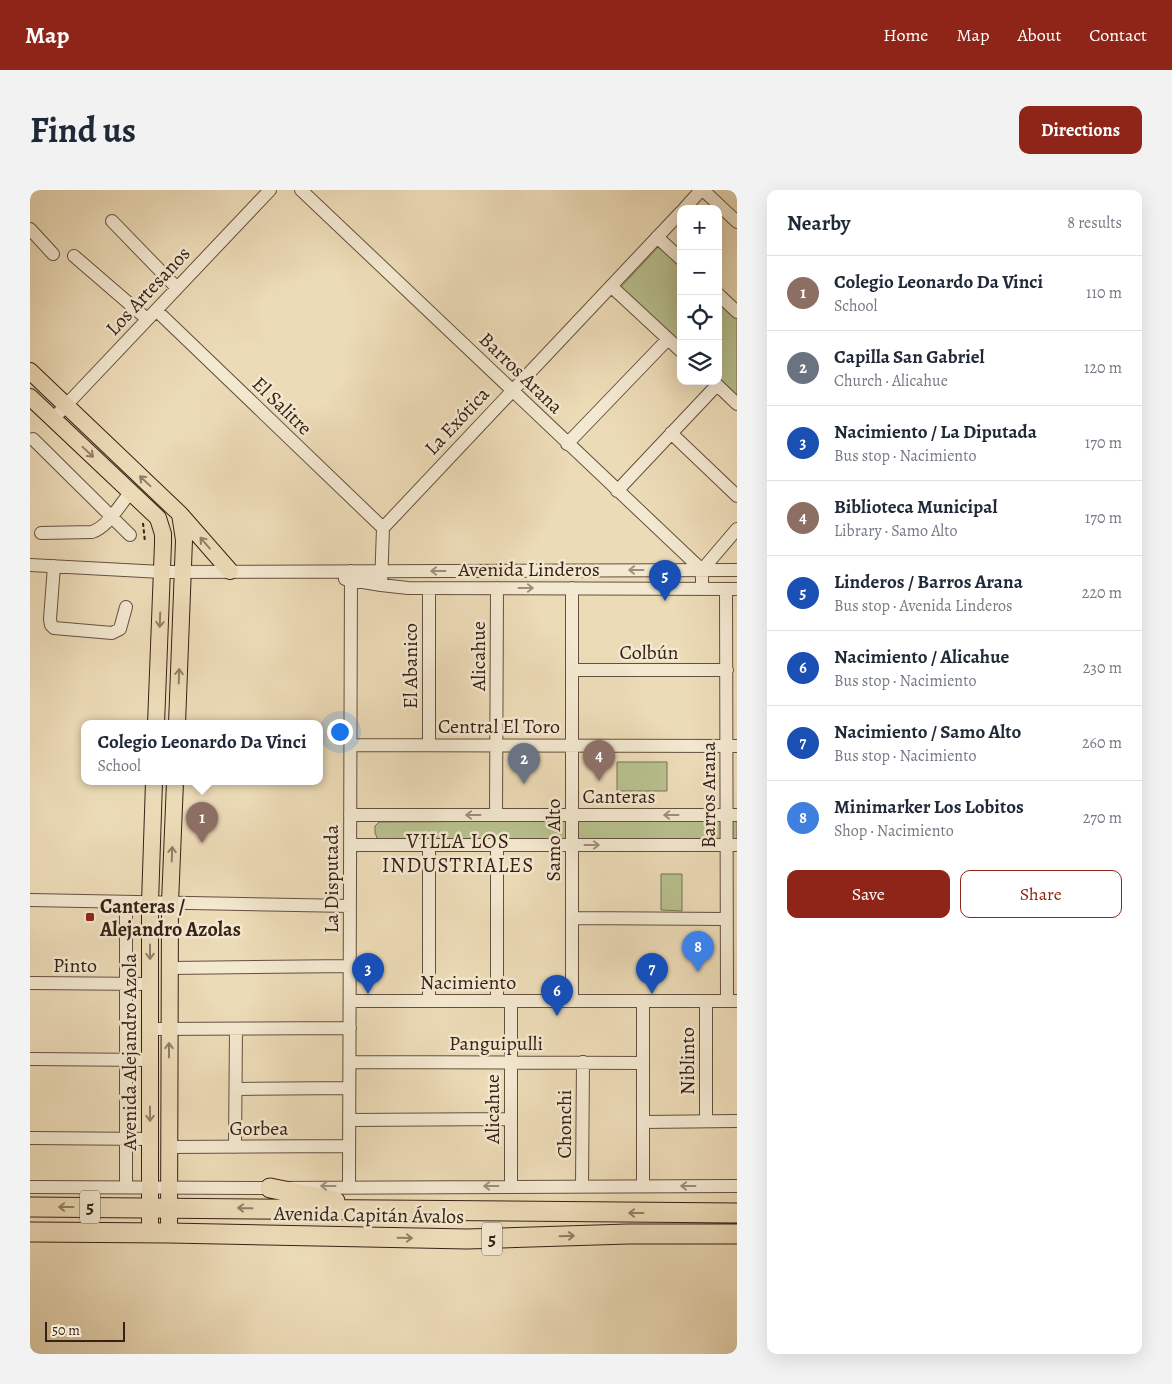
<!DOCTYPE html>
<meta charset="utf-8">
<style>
:root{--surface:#fff;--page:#f2f2f3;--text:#1f2937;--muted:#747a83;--line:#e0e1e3;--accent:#8f2418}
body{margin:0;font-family:Alegreya,serif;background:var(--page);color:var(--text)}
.controls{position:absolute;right:15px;top:15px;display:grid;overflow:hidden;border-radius:10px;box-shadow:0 5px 20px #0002}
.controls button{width:45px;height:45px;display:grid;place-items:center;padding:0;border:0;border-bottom:1px solid var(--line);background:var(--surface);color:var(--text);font:25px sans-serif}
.scale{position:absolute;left:15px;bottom:12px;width:80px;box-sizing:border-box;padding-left:5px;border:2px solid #362116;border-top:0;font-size:14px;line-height:18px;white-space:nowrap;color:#362116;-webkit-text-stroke:4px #f3e8d0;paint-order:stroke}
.you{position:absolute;left:309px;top:541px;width:18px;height:18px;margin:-12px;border:4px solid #fff;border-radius:50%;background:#1a73e8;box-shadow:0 0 0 8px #1a73e833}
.badge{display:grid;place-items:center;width:32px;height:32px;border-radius:50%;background:var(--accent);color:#fff;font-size:16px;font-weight:700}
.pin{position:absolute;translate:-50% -41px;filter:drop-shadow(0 1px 2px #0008)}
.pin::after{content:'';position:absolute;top:26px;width:18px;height:15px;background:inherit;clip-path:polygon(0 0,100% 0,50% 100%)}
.popup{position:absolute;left:51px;top:530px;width:242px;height:65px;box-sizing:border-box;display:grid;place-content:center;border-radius:10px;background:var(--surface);filter:drop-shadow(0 1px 4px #0005);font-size:16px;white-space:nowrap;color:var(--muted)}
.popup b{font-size:19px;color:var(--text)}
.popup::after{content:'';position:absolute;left:50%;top:100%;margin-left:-10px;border:10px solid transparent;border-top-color:var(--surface)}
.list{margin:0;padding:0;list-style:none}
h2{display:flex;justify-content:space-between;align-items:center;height:65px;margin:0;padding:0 20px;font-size:21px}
h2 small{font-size:16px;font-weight:400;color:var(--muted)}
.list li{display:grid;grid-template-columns:32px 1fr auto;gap:15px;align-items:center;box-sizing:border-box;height:75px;padding:0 20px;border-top:1px solid var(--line)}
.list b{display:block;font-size:19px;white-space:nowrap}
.list p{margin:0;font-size:16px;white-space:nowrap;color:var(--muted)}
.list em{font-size:16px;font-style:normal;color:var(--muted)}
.actions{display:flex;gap:10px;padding:15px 20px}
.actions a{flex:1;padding:11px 0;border:1px solid var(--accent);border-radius:10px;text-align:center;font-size:18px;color:var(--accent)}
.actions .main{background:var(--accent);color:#fff}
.icon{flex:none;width:28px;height:28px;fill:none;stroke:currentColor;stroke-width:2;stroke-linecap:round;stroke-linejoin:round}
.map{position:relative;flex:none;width:707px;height:1164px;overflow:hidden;border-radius:10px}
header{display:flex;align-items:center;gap:30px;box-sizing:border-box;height:70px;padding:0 25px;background:var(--accent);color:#fff}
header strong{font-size:24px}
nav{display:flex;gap:28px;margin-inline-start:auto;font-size:18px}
.intro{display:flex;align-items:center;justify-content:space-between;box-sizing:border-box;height:120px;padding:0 30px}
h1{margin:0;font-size:35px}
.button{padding:12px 22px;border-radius:10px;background:var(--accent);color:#fff;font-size:18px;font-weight:700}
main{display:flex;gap:30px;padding:0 30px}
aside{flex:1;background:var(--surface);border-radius:10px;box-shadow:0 5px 20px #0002}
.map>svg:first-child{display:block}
.green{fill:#b8c08e;stroke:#777052}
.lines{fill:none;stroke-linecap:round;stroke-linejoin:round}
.minor-casing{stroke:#64503e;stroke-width:14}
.major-casing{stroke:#362116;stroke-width:18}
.highway-casing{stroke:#362116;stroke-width:21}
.path{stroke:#362116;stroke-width:2;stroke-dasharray:4 2.5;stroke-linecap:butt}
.minor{stroke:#f3e8d0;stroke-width:12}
.major{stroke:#ecdbb7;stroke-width:16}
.highway{stroke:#ecdbb7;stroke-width:19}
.oneway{stroke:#917e66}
.oneway2{stroke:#9e8e7c}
.poi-dot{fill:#8f2418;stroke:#f3e8d0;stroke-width:2}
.labels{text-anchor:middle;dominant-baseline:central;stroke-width:5;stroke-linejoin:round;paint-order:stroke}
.shield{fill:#f3e8d0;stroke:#6f5d4e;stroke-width:1}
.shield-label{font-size:19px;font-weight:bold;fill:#362116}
.street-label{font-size:20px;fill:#362116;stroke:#f3e8d0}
.poi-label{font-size:20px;font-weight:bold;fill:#362116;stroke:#f3e8d0;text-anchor:start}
.neighbourhood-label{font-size:21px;letter-spacing:1px;fill:#362116;stroke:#f3e8d0}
</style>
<header>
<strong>Map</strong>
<nav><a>Home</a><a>Map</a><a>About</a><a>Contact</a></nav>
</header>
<div class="intro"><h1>Find us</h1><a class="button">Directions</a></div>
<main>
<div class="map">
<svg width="707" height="1164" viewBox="0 0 707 1164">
<rect width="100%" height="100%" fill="#ecdbb7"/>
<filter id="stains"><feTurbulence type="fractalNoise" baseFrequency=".004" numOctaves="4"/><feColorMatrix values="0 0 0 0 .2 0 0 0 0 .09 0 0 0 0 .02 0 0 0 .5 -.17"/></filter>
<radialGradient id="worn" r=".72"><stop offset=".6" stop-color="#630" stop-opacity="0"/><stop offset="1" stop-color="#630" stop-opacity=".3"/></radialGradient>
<path class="green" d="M 630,55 L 651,75 L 651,155 L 590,98 Z
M 688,110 L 707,128 L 707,208 L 688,191 Z
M 587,572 L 637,572 L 637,601 L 587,601 Z
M 707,630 L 707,650 L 348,650 L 345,643 L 345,636 L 349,632 Z
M 631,684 L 652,684 L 652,721 L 631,720 Z"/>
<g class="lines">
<defs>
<path id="minor" d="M 271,0 L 672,380 L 672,399
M 673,0 L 707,32
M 654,19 L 671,0
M 82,31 L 147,98
M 0,39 L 23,64
M 627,47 L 651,69
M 44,66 L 117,129
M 581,96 L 651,161
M 688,104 L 707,122
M 126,120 L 353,338
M 683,191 L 707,214
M 23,229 L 240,0
M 641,243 L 707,306
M 3,249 L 100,345
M 537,254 L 638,149
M 587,301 L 687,195
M 11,343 L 62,342 C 79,336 89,315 101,302
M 0,375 L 132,382 L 707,380
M 24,376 L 20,429 L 21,435 L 24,438 L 82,443 L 90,439 L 96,417
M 672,380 L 707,339
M 315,389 L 351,395 L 378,398 L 707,399
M 351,395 L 353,338 L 651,22
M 542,398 L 542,811
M 696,399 L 697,811
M 542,480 L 697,480
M 321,555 L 707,556
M 399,555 L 399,398
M 320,625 L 707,625
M 466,625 L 467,398
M 320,655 L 707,655
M 399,655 L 399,811
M 467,655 L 467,811
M 0,710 L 320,716
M 96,712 L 96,996
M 542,728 L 697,729
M 140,778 L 320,776
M 0,793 L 120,794
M 320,811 L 707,811
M 613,811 L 613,996
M 676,811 L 676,931
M 120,839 L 320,838
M 0,869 L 120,870
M 320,872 L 613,873
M 206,899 L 319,898
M 319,930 L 481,929
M 613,932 L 707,931
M 0,948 L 120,949
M 139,957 L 319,956
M 205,957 L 206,839
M 319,996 L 321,381
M 481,996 L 481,811
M 552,996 L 553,872
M 0,997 L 240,998 L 707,996"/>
<path id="major" d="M 0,181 L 150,324 L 200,381
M 0,207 L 128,328 L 133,344 L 133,353 L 126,534
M 147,534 L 154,350 L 150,324
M 120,1043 L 120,713 L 124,592
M 139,1043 L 140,713 L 145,592"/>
<path id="highway" d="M 240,998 L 305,1011
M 0,1017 L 707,1023
M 0,1042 L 139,1043 L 437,1049 L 598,1044 L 707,1044"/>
</defs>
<use href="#minor" class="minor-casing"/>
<use href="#major" class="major-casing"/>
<use href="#highway" class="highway-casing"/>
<path class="path" d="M 113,333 L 115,352"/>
<use href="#minor" class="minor"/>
<use href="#major" class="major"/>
<use href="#highway" class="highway"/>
</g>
<defs><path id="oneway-shaft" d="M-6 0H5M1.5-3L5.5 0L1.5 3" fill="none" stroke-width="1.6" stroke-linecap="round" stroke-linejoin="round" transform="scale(1.25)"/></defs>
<g class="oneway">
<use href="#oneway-shaft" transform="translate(58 262) rotate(43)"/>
<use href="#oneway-shaft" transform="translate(115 291) rotate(-137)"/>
<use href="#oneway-shaft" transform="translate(175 353) rotate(-131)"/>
<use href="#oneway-shaft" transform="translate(130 430) rotate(92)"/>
<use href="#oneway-shaft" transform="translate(149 486) rotate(-88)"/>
<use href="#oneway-shaft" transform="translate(142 664) rotate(-88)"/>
<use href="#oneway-shaft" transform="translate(120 762) rotate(90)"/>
<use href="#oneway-shaft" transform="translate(139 860) rotate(-90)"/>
<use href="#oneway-shaft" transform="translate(120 924) rotate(90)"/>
<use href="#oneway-shaft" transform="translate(36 1017) rotate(-180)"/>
<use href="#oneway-shaft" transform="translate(215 1018) rotate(-179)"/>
<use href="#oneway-shaft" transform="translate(606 1023) rotate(-180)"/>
<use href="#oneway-shaft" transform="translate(537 1046) rotate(-2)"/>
<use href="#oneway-shaft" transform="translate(375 1048) rotate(1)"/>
</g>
<g class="oneway2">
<use href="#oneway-shaft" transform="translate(606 380) rotate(180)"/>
<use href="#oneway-shaft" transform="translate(408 381) rotate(180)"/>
<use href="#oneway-shaft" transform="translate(496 398)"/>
<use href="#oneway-shaft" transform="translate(443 625) rotate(-180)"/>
<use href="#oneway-shaft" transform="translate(641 625) rotate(-180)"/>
<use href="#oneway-shaft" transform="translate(562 655)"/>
<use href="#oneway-shaft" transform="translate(298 996) rotate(180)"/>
<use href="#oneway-shaft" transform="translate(461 996) rotate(180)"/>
<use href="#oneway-shaft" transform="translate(658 996) rotate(180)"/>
</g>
<rect class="poi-dot" x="55" y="722" width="10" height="10" rx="2.5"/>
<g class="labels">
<g class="shield">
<rect x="50" y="1000.5" width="20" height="33" rx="4"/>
<rect x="452" y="1032.5" width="20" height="33" rx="4"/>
</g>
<g class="shield-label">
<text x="60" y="1017">5</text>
<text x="462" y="1049">5</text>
</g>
<g class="street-label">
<text transform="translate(118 101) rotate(-47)">Los Artesanos</text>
<text transform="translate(491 183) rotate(44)">Barros Arana</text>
<text transform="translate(252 216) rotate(44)">El Salitre</text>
<text transform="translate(427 231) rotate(-47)">La Exótica</text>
<text x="499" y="379">Avenida Linderos</text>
<text x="619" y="462">Colbún</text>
<text transform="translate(448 466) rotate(-90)">Alicahue</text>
<text transform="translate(380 476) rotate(-90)">El Abanico</text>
<text x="469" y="536">Central El Toro</text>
<text transform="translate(678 605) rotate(-90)">Barros Arana</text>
<text x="589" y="606">Canteras</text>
<text transform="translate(523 650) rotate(-90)">Samo Alto</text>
<text transform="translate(301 689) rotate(-90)">La Disputada</text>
<text x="45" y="775">Pinto</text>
<text x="438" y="792">Nacimiento</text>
<text x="466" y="853">Panguipulli</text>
<text transform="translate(99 862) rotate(-90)">Avenida Alejandro Azola</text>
<text transform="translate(657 871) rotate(-90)">Niblinto</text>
<text transform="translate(462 919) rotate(-90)">Alicahue</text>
<text transform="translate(534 934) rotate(-90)">Chonchi</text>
<text x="229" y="938">Gorbea</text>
<text transform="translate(339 1025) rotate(1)">Avenida Capitán Ávalos</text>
</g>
<g class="poi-label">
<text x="70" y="716">Canteras /<tspan x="70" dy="23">Alejandro Azolas</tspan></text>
</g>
<g class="neighbourhood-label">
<text x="428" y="651">VILLA LOS<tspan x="428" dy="24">INDUSTRIALES</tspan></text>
</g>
</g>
<rect width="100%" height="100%" filter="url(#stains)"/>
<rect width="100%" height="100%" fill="url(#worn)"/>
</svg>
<div class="controls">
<button>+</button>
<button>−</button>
<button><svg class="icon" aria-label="locate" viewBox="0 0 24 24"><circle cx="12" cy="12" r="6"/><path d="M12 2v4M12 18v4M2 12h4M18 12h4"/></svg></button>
<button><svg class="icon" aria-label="layers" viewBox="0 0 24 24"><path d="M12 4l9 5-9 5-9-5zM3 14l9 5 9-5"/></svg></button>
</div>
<div class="scale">50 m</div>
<div class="you"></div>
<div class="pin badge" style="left:172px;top:653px;background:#8d6e63">1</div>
<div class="popup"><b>Colegio Leonardo Da Vinci</b>School</div>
<div class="pin badge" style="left:494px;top:594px;background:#6b7280">2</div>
<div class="pin badge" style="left:338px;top:804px;background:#1a4fb4">3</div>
<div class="pin badge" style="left:569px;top:591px;background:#8d6e63">4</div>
<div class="pin badge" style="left:635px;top:411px;background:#1a4fb4">5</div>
<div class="pin badge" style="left:527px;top:826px;background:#1a4fb4">6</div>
<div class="pin badge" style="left:622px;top:804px;background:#1a4fb4">7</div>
<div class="pin badge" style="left:668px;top:782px;background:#3f7fe0">8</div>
</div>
<aside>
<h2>Nearby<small>8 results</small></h2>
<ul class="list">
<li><span class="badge" style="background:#8d6e63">1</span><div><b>Colegio Leonardo Da Vinci</b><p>School</p></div><em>110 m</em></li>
<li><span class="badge" style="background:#6b7280">2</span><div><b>Capilla San Gabriel</b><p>Church · Alicahue</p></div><em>120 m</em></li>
<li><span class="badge" style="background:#1a4fb4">3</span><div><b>Nacimiento / La Diputada</b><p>Bus stop · Nacimiento</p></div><em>170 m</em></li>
<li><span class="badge" style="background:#8d6e63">4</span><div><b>Biblioteca Municipal</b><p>Library · Samo Alto</p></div><em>170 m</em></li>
<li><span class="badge" style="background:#1a4fb4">5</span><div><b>Linderos / Barros Arana</b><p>Bus stop · Avenida Linderos</p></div><em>220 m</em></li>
<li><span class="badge" style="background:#1a4fb4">6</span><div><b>Nacimiento / Alicahue</b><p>Bus stop · Nacimiento</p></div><em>230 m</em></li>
<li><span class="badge" style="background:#1a4fb4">7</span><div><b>Nacimiento / Samo Alto</b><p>Bus stop · Nacimiento</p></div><em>260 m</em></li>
<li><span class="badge" style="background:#3f7fe0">8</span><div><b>Minimarker Los Lobitos</b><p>Shop · Nacimiento</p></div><em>270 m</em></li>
</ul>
<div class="actions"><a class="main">Save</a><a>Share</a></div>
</aside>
</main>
